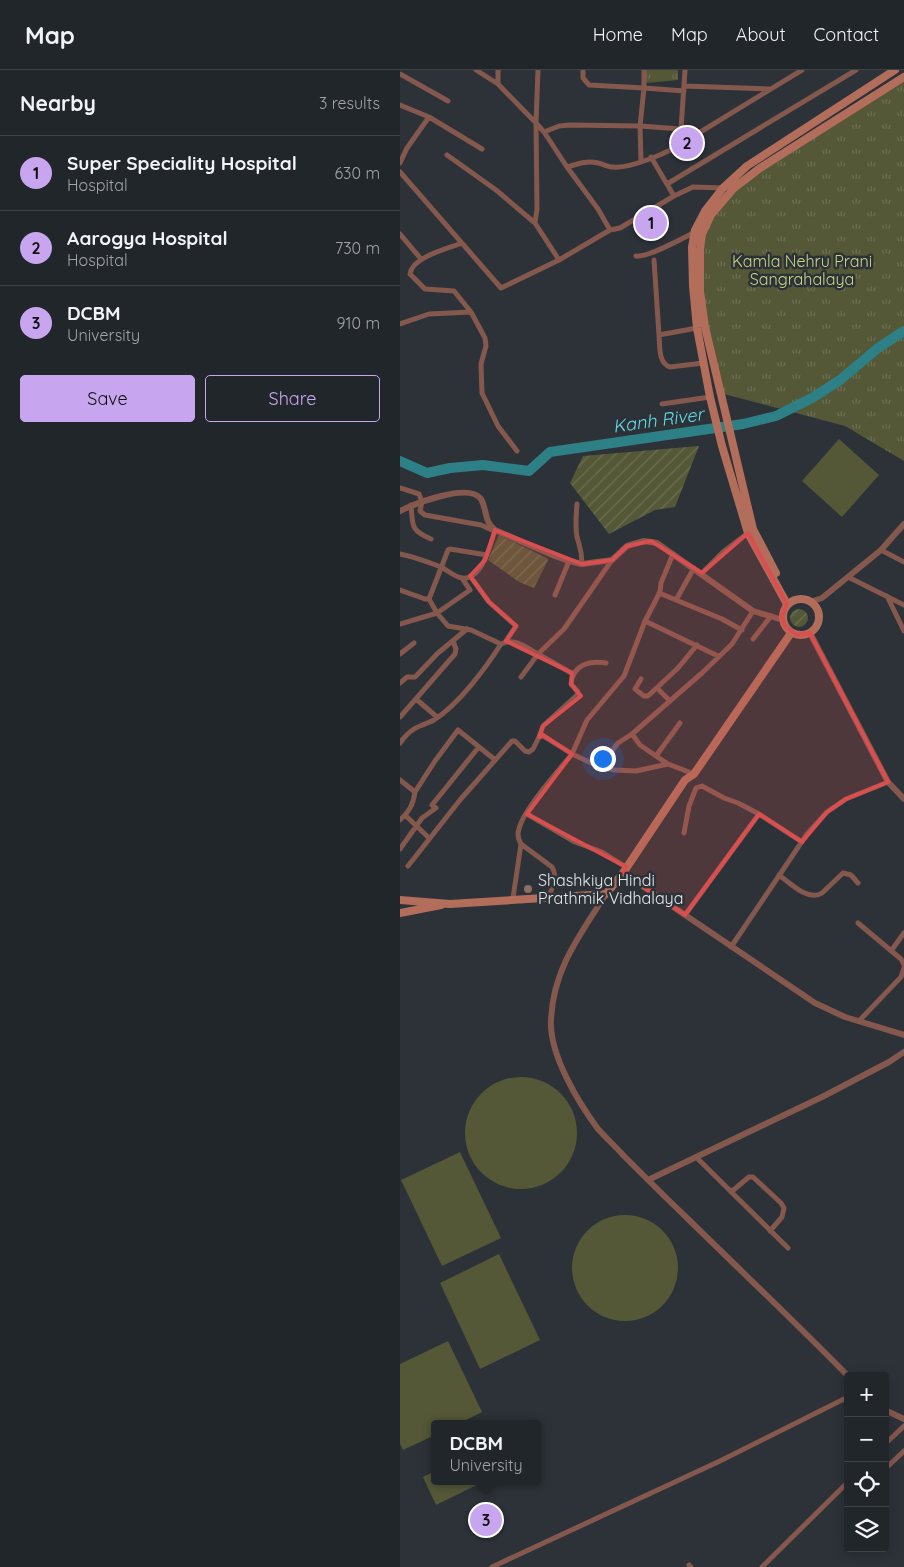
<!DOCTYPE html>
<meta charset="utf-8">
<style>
:root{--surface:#21262a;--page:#2d3236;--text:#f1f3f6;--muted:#a2a5a8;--line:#3e4347;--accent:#c8a6ef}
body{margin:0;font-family:Quicksand,sans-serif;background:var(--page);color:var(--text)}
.controls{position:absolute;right:15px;bottom:15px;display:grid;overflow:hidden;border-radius:5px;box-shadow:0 2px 12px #0003}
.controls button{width:45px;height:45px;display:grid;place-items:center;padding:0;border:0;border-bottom:1px solid var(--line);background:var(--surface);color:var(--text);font:25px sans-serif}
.you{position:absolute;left:202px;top:688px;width:18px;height:18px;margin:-12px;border:4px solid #fff;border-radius:50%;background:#1a73e8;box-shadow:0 0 0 8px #1a73e833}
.badge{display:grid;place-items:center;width:32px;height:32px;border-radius:50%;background:var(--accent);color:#111;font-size:16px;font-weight:700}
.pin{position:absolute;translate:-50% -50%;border:2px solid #fff;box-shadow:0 1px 5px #0006}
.popup{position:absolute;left:31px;top:1350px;width:110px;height:65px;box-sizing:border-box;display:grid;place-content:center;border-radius:5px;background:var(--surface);filter:drop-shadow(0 1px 4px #0005);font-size:16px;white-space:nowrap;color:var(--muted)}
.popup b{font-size:19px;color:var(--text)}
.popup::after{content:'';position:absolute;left:50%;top:100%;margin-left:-10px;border:10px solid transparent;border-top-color:var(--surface)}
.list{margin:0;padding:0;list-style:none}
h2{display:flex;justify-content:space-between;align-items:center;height:65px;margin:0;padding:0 20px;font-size:21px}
h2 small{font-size:16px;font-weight:400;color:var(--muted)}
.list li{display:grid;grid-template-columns:32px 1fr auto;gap:15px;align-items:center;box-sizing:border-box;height:75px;padding:0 20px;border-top:1px solid var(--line)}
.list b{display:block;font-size:19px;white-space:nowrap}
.list p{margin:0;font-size:16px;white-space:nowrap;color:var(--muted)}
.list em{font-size:16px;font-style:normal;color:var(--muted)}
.actions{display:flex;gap:10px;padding:15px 20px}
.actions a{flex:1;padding:11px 0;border:1px solid var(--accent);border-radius:5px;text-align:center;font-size:18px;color:var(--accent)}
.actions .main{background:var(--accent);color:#111}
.icon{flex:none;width:28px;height:28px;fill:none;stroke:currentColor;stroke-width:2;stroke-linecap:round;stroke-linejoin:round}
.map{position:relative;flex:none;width:504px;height:1497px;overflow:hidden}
header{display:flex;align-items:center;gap:30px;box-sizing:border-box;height:70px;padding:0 25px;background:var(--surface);border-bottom:1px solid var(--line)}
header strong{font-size:24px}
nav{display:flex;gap:28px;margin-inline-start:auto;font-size:18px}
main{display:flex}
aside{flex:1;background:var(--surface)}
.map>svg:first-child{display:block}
.grass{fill:url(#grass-tufts)}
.garden{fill:url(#garden-furrows)}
.pitch{fill:#545837}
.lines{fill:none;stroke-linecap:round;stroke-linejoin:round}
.river{stroke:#2c8086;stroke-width:10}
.minor{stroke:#85584d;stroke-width:5}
.tertiary{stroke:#85584d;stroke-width:6}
.secondary{stroke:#b36d5b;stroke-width:8}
.marked{fill:#d94e4f;fill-opacity:0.2;stroke:#d94e4f;stroke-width:4;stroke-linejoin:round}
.education-dot{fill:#8d6e63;stroke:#2c3238;stroke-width:2}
.labels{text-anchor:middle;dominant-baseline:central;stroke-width:5;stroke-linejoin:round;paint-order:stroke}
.park-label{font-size:16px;fill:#ccd681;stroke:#2c3238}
.poi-label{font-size:16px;fill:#e4e8ec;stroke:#2c3238;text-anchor:start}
.water-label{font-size:18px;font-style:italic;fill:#63dde7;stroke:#2c3238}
</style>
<header>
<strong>Map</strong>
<nav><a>Home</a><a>Map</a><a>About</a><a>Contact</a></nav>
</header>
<main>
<aside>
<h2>Nearby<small>3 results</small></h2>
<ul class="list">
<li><span class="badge">1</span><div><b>Super Speciality Hospital</b><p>Hospital</p></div><em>630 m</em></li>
<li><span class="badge">2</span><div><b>Aarogya Hospital</b><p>Hospital</p></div><em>730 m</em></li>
<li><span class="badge">3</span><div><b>DCBM</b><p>University</p></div><em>910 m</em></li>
</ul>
<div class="actions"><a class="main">Save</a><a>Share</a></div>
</aside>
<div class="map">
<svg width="504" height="1497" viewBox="0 0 504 1497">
<defs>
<pattern id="grass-tufts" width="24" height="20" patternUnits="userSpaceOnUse" patternTransform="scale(1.25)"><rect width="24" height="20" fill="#545837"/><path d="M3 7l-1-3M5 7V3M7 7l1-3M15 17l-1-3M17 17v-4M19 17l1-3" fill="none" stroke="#6c7054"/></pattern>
<pattern id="garden-furrows" width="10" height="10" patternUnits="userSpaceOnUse" patternTransform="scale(1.25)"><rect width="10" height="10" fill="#545837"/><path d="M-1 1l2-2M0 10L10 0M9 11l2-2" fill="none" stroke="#6c7054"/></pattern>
</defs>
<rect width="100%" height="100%" fill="#2c3238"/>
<path class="grass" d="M 245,0 L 278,0 L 278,10 L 245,13 Z
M 504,11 L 504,391 L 445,356 L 320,323 L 300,221 L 302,164 L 334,118 Z"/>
<path class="garden" d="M 299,376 L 275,437 L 255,440 L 209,464 L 170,413 L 183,386 Z
M 99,465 L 147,488 L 148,490 L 134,518 L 119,512 L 88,490 Z
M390 548a9 9 0 1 1 18 0a9 9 0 1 1-18 0Z"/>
<path class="pitch" d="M 439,369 L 479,405 L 442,447 L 402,411 Z
M65 1063a56 56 0 1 1 112 0a56 56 0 1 1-112 0Z
M 60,1082 L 101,1168 L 42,1196 L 1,1110 Z
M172 1198a53 53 0 1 1 106 0a53 53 0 1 1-106 0Z
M 99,1184 L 140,1270 L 80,1299 L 40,1213 Z
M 48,1271 L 82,1342 L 58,1354 L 35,1354 L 35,1365 L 3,1380 L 0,1374 L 0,1294 Z
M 35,1401 L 35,1411 L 85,1411 L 36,1435 L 23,1407 Z"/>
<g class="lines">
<path class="river" d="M 0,391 L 27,403 L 50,398 L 83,395 L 129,401 L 150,382 L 343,354 L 376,346 L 412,328 L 440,310 L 478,278 L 504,261"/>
<path class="minor" d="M 76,0 L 98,14 L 136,53 L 137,139 L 135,153
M 138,0 L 136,53 L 144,62 L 167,97
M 183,0 L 183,8 L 189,15 L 244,18 L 240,56 L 241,91
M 244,0 L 244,18 L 284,21
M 0,4 L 48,31
M 98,14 L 98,0
M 284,16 L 369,19
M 0,35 L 29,47
M 144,62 L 159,56 L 170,55 L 240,56 L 281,59
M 284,72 L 402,0
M 47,85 L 96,120 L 135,153 L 159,190
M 251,87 L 274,126
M 0,93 L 7,78 L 29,47 L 82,79
M 0,102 L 101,218 L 159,190 L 210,160 L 198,139 L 167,97 C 177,94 187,90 198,93 C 203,94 208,97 213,97 C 230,99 270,82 284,72 L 281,59 L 285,0
M 267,114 L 456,0
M 210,160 L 220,158 L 274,126 L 293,117 L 324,118
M 0,164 L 21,189
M 62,173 C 47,179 12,187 10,204 L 25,219 L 54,221 L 71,242
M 236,186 C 247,188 283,168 295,162
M 254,190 L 259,265
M 0,254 L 29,244 L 71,242 L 85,268 L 86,276 L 81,294 L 82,323 L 98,356 L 117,381
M 297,258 L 259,265 C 260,276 258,293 270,297 L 303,293
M 262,334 L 310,327
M 0,418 L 19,424 L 22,432 L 20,441 L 25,445 L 81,455 L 94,461
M 177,434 C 176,445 175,457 177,467 C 180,478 182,480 182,494
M 11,435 C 13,456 10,460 31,469
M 481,480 L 504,492
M 0,484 C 14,487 28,492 41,497 C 47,500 55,507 62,508 C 82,511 91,473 95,460
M 294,498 L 276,530 L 322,549 L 342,560
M 302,503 L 323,482 L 348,463
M 70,506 L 89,532 L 116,556 L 106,571
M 448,507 L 504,535
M 0,520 L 25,529 L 29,529 L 37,543 L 70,520 L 62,508
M 259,523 L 276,530
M 155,525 L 169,491
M 487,526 L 504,561
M 29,529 L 48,480 L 50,479 L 87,485
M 245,551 L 318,586
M 0,554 L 37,543 L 48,556 L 71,560 L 101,574 C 85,599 59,634 34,650 C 30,652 25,654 20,656 C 11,659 5,666 0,673
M 353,569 L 371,546
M 101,574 C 114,567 127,578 138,584 L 164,559 L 212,490
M 0,584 L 14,573
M 121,607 L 138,584 L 173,604
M 241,609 L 235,619 L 244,626 L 248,626 L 278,598 L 297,575
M 0,613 L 7,607 L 15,607 L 38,583 L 67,559
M 257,618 L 269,630
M 16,629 L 37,647
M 0,647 L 55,584 L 56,579 L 53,571
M 232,664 L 240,675 L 256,686
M 139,667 L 143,656 L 177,625 L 178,622 L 171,614 C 173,595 189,590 206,593
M 268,694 L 256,686 L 280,653
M 200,697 L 218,673 L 232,664 L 302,603 L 332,574 L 353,541
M 0,710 L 15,722 C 13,735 9,742 0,750
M 15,722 L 35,691 L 58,660 L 94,689
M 127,744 L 175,772 L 202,782 L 226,797
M 5,745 L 29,768
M 284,763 L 289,736 L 296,718 L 302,716 L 324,728 L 338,733 L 359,744 L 402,772
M 0,779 L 22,748 L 36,738 L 32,735 L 78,678
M 8,796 L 60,730 L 112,671 L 115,671 L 125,681 L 129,682 L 133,679 L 139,667 L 143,666 L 172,684 L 187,650 L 224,606 L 245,551 L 260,522 L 261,513 L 273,484
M 379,805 C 390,813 408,832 422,823 L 443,803 L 451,805 L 458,813
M 149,827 C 152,817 158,806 152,797 L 121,774 C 118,769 117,764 119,759 C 123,740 159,700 172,684 L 200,697 L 215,700 L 236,701 L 268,694 L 294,704
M 113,828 L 121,774
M 285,845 L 359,744
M 458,853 L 501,889 L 504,895
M 331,877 L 407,764 L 427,742 L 446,729 L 488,712
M 491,881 L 504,863
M 459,951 L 501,907 L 504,898
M 296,1087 L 388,1178
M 331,1122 L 349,1107 L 353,1107 L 381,1133 L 384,1138 L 382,1147 L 370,1161
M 485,1374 L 504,1356
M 485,1399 L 504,1381
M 289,1495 L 291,1497
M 92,1497 L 320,1391 L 448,1327
M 362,1497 L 448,1412"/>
<path class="tertiary" d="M 0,441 C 14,434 69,412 81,429 C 87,439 84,452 95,460 L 155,486 L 169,491 L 182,494 L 212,490 L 227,476 L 244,471 L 257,473 L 353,541 L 383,550
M 410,532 L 422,528 L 481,480 L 504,454
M 410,563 L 488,712 L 504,729
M 223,803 L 415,933 L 445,947 L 504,965
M 206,824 C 180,865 153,899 151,950 C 149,984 178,1032 198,1059 C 206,1068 216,1077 224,1086 C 245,1107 265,1127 286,1147 C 340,1200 395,1252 448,1306
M 248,1110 L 422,1027 L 489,992 L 504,982
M 485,1340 L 504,1349"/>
<path class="secondary" d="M 376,503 L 353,459 L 305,257 L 300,221 L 300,179 L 302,164 L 311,145 L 334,118 L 360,98 L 504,7
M383 547a18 18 0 1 1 36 0a18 18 0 1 1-36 0Z
M 387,534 L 348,463 L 322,376 L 310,327 L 297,258 L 293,216 L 292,177 L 295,160 L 305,141 L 323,118 L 347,96 L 495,0
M 0,830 L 50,834 L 206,824 L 223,803 L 285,710 L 294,704 L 391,563
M 0,843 L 41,835"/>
</g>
<path class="marked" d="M 95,460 L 182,494 L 212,490 L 227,476 L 251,471 L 302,503 L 348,463 L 387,534 L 382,546 L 385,556 L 397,565 L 410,563 L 488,712 L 446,729 L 427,742 L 402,772 L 359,744 L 285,845 L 223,803 L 226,797 L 127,744 L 172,684 L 143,665 L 139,667 L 143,656 L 181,626 L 171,614 L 172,603 L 106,571 L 116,556 L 89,532 L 70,506 L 85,490 Z"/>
<circle class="education-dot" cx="128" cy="819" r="5"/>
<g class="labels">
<g class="park-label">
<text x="402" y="191">Kamla Nehru Prani<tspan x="402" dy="18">Sangrahalaya</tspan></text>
</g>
<g class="poi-label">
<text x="138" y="810">Shashkiya Hindi<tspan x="138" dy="18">Prathmik Vidhalaya</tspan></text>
</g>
<g class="water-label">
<text transform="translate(258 350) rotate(-8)">Kanh River</text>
</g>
</g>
</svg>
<div class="controls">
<button>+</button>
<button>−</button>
<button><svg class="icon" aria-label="locate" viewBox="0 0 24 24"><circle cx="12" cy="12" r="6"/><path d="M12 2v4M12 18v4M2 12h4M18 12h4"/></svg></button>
<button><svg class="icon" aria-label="layers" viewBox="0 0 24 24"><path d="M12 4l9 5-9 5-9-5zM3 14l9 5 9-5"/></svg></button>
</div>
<div class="you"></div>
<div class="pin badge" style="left:251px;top:153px">1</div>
<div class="pin badge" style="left:287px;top:73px">2</div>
<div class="pin badge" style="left:86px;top:1450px">3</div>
<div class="popup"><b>DCBM</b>University</div>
</div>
</main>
